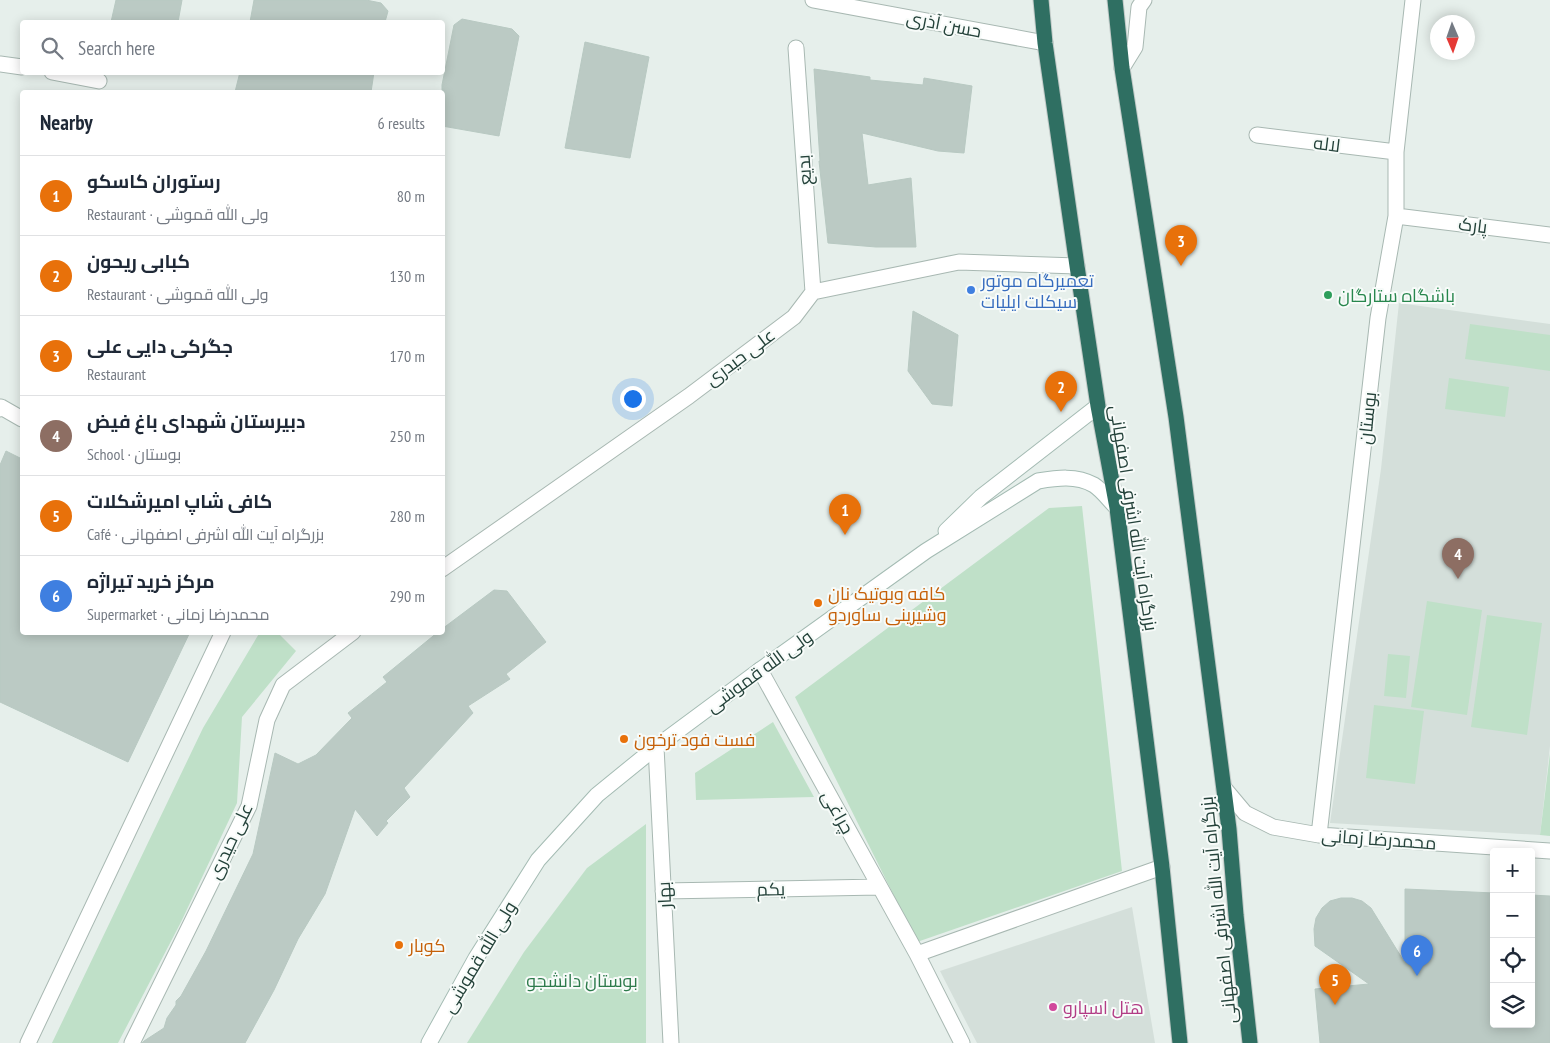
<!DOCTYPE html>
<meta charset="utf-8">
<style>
:root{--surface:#fff;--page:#f2f2f3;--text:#1f2937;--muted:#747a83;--line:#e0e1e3;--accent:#0f766e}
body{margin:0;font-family:"PT Sans Narrow",Cairo,sans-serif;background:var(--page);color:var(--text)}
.controls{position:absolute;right:15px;bottom:15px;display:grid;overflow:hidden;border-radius:5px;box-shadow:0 2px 12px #0003}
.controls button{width:45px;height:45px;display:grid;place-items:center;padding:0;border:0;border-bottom:1px solid var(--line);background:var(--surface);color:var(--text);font:25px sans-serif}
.compass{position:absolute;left:1430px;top:15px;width:45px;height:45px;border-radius:50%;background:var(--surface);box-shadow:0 2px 12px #0003;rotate:178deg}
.you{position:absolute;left:632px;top:398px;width:18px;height:18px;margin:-12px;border:4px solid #fff;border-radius:50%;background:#1a73e8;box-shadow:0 0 0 8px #1a73e833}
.badge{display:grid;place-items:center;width:32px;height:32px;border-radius:50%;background:var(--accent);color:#fff;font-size:16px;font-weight:700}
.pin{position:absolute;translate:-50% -41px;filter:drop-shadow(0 1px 2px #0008)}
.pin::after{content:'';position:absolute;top:26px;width:18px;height:15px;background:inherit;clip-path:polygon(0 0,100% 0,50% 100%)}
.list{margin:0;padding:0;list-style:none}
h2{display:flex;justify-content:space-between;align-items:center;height:65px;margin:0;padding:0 20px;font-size:21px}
h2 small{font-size:16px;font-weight:400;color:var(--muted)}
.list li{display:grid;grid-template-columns:32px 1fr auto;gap:15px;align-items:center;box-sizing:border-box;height:80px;padding:0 20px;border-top:1px solid var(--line)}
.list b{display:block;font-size:19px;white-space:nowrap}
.list p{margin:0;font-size:16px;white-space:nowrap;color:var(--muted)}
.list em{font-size:16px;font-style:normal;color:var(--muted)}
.icon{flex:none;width:28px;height:28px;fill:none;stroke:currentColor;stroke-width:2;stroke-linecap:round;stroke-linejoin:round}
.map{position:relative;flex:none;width:1550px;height:1043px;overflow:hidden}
.search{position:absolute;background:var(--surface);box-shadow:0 2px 12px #0003;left:20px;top:20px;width:425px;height:55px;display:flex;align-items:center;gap:12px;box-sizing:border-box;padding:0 18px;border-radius:5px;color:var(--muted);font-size:19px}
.panel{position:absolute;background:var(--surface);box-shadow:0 2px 12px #0003;left:20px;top:90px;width:425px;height:545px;border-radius:5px}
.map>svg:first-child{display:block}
.built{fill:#d4dfda}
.green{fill:#bfe0c8}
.building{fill:#bbcac4;stroke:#b8c9c2}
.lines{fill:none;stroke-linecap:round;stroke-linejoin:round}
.street-casing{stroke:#a8b8b2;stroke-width:17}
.secondary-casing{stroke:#a4bbb3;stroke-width:17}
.highway-casing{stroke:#c2cac8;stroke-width:17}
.street{stroke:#fff;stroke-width:15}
.secondary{stroke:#fff;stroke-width:15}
.highway{stroke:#2f6f62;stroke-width:15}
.shop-dot{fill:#3f7fe0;stroke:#f7fbf9;stroke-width:2}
.leisure-dot{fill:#2e9e5b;stroke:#f7fbf9;stroke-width:2}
.food-dot{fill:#e8710a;stroke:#f7fbf9;stroke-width:2}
.hotel-dot{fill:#d1479c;stroke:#f7fbf9;stroke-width:2}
.labels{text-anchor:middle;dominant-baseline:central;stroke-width:4;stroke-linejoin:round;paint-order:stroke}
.street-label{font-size:18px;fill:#24423a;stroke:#f7fbf9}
.shop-label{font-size:18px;fill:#366cbe;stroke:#f7fbf9;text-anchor:start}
.leisure-label{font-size:18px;fill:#27864d;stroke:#f7fbf9;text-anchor:start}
.food-label{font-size:18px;fill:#c56008;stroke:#f7fbf9;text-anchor:start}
.park-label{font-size:18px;fill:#2d7a4b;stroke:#f7fbf9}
.hotel-label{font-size:18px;fill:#b23c85;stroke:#f7fbf9;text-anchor:start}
</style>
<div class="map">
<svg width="1550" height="1043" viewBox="0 0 1550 1043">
<rect width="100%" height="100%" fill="#e6efeb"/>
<path class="built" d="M 1399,303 L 1550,324 L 1550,746 L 1540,835 L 1330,823 L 1381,469 Z
M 1132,907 L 1155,1043 L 977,1043 L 940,971 Z"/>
<path class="green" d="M 1470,324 L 1550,335 L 1550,371 L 1465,359 Z
M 1449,378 L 1509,387 L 1505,417 L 1445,409 Z
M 1082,506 L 1122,871 L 917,942 L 795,697 L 1049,508 Z
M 1427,601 L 1482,610 L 1467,715 L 1411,707 Z
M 1487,615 L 1542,623 L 1527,735 L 1471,727 Z
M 260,632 L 278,633 L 296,651 L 242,717 L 237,803 L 181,922 L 118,1043 L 52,1043 L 203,728 Z
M 1388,654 L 1410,656 L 1406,698 L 1384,696 Z
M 1374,705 L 1424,711 L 1415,784 L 1366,778 Z
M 773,722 L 814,797 L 696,800 L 695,773 Z
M 1550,753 L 1550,836 L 1540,835 Z
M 646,824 L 646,1043 L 467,1043 L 524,952 L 587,868 Z"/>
<path class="building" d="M 116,0 L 182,0 L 178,22 L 111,22 Z
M 254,0 L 366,0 L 381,3 L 388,11 L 385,22 L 250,22 Z
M 462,19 L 512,29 L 519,36 L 499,136 L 442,126 L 442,85 L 454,25 Z
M 585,42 L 649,57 L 630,158 L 565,148 Z
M 814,69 L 870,77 L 870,80 L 923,85 L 924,78 L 972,86 L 964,153 L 938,151 L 862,133 L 868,185 L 911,178 L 916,247 L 876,247 L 828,243 L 819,161 L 820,161 Z
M 240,72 L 374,72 L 371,92 L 235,92 Z
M 913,311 L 958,335 L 952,406 L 932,404 L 908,371 Z
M 6,451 L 22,459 L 22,632 L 190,632 L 128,762 L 0,702 L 0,465 Z
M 494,590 L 507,591 L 546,642 L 506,674 L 510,679 L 468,706 L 473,713 L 404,788 L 410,797 L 386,821 L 388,823 L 377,836 L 355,809 L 325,894 L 298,939 L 274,990 L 245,1043 L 142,1043 L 144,1041 L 164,1028 L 167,1018 L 176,1005 L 176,1001 L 181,996 L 206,951 L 253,854 L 275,753 L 298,764 L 316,755 L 352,718 L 348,713 L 387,682 L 383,677 L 438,632 L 442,632 L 442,629 Z
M 1405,889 L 1494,893 L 1494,1024 L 1531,1024 L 1531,895 L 1550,896 L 1550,1043 L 1320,1043 L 1315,989 L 1369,984 L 1315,946 L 1314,929 L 1316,918 L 1322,908 L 1330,901 L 1341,898 L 1352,898 L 1362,901 L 1371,908 L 1405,963 Z"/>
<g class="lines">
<defs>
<path id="street" d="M 813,0 L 1045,43
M 796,48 L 813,292
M 0,64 L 22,67
M 1122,68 L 1135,47 L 1139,7 L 1144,0
M 52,72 L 99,81
M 1257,135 L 1396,152
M 1396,216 L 1550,235
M 0,409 L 1,407 L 22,419
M 442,569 L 689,396 L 794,317 L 813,292 L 959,262 L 1077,266
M 760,670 L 917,954 L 962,1043
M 656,747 L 671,1043
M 1224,788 L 1245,813 L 1273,827 L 1319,835 L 1550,851
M 1319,835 L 1378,318 L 1396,216 L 1396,152 L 1413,0
M 663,891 L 879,887
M 917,954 L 1162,867
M 28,1043 L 223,632
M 132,1043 L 249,806 L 267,720 L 283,685 L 353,632"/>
<path id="secondary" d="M 946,531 L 981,497 L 1098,406
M 429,1043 L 476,958 L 538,860 L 597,795 L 656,747 L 760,670 L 926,551 L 1038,481 C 1057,478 1076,475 1094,485 C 1102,490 1110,501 1117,508"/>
<path id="highway" d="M 1041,0 L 1045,43 L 1077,266 L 1098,406 L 1117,508 L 1162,867 L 1180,1043
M 1115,0 L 1122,68 L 1176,417 L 1229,829 L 1236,915 L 1250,1043"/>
</defs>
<use href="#street" class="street-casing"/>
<use href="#secondary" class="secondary-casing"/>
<use href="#highway" class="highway-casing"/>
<use href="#street" class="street"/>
<use href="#secondary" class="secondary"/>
<use href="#highway" class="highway"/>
</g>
<circle class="shop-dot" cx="971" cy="290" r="5"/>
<circle class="leisure-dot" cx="1328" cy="295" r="5"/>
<g class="food-dot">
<circle cx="818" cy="603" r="5"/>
<circle cx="624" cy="739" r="5"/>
<circle cx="399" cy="945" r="5"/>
</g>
<circle class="hotel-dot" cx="1053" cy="1007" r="5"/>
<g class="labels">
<g class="street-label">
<text transform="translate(944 24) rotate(11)">حسن آذری</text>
<text transform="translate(1327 144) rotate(7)">لاله</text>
<text transform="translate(804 170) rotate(-94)">بدیع</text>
<text transform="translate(1473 225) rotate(7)">پارک</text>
<text transform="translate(740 357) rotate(-37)">علی حیدری</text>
<text transform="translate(1367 418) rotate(-84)">بوستان</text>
<text transform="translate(1134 518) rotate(81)">بزرگراه آیت الله اشرفی اصفهانی</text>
<text transform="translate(759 671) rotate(-36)">ولی الله قموشی</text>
<text transform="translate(838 812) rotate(61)">چراغی</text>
<text transform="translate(1379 839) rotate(4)">محمدرضا زمانی</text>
<text transform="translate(230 841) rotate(-65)">علی حیدری</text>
<text transform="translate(771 889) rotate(-1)">یکم</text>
<text transform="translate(664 895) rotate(-93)">بهار</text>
<text transform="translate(1218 910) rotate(-96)">بزرگراه آیت الله اشرفی اصفهانی</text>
<text transform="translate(479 957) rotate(-59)">ولی الله قموشی</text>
</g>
<g class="shop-label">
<text x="981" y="280">تعمیرگاه موتور<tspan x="981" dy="21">سیکلت ایلیات</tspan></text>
</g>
<g class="leisure-label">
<text x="1338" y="295">باشگاه ستارگان</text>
</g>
<g class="food-label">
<text x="828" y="593">کافه وبوتیک نان<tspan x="828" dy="21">وشیرینی ساوردو</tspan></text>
<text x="634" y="739">فست فود ترخون</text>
<text x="409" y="945">کوبار</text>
</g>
<g class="park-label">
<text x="582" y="980">بوستان دانشجو</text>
</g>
<g class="hotel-label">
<text x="1063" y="1007">هتل اسپارو</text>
</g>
</g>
</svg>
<div class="controls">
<button>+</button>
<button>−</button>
<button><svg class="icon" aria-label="locate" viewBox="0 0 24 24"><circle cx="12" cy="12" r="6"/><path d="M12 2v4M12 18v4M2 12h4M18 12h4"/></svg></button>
<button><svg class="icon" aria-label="layers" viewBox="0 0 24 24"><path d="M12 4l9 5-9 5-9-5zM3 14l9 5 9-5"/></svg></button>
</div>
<svg class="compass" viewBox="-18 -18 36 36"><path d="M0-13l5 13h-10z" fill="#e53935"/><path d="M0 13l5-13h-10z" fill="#747a83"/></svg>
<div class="you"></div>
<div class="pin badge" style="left:845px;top:535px;background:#e8710a">1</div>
<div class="pin badge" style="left:1061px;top:412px;background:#e8710a">2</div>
<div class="pin badge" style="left:1181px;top:266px;background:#e8710a">3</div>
<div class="pin badge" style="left:1458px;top:579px;background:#8d6e63">4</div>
<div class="pin badge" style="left:1335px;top:1005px;background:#e8710a">5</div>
<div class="pin badge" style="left:1417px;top:976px;background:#3f7fe0">6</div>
<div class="search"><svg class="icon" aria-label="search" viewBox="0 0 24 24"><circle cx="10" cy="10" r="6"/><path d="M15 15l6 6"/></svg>Search here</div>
<section class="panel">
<h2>Nearby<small>6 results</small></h2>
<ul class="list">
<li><span class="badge" style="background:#e8710a">1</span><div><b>رستوران کاسکو</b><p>Restaurant · ولی الله قموشی</p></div><em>80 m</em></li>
<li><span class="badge" style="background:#e8710a">2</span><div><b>کبابی ریحون</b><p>Restaurant · ولی الله قموشی</p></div><em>130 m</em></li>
<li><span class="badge" style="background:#e8710a">3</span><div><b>جگرکی دایی علی</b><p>Restaurant</p></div><em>170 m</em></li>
<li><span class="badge" style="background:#8d6e63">4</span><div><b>دبیرستان شهدای باغ فیض</b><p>School · بوستان</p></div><em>250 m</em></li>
<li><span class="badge" style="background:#e8710a">5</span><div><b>کافی شاپ امیرشکلات</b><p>Café · بزرگراه آیت الله اشرفی اصفهانی</p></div><em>280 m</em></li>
<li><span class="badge" style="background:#3f7fe0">6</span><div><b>مرکز خرید تیراژه</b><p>Supermarket · محمدرضا زمانی</p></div><em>290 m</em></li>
</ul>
</section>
</div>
